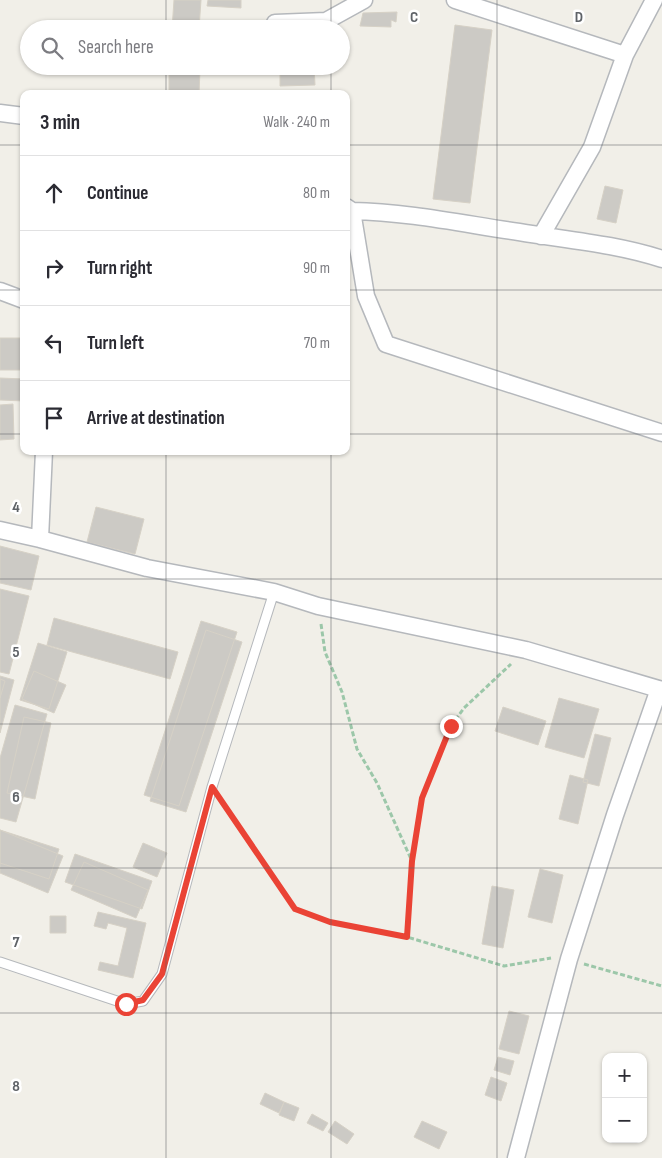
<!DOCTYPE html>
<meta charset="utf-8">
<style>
:root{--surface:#fff;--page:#f2f2f3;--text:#2b2b33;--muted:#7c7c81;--line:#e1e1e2}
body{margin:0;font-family:"Sofia Sans Condensed",sans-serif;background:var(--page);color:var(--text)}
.controls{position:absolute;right:15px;bottom:15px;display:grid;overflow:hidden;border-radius:10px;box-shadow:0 1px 4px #0004}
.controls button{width:45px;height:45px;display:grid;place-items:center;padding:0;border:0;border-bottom:1px solid var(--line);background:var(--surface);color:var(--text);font:25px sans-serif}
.stop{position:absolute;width:15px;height:15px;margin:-11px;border:4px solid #ea4335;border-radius:50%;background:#fff}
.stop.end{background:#ea4335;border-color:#fff;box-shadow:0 1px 5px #0008}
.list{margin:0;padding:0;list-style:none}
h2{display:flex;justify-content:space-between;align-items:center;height:65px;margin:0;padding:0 20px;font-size:21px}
h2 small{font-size:16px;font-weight:400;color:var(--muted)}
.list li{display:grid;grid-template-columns:32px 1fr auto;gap:15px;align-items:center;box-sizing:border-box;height:75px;padding:0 20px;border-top:1px solid var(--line)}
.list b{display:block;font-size:19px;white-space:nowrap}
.list em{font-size:16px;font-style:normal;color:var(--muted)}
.icon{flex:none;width:28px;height:28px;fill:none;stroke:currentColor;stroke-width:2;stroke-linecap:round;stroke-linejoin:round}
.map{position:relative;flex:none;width:662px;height:1158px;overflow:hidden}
.search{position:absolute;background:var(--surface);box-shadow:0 1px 4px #0004;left:20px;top:20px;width:330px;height:55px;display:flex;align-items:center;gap:12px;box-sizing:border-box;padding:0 18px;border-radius:28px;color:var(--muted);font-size:19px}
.panel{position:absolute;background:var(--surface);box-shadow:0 1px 4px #0004;left:20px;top:90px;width:330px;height:365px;border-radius:10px}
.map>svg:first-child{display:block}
.building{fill:#cccac5;stroke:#d6d1c6}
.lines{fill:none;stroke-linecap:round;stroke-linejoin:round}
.service-casing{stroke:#b5b8bc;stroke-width:11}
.minor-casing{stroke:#b5b8bc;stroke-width:19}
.path{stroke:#9cc7a9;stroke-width:3;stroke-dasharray:5 2.5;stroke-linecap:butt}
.service{stroke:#fff;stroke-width:9}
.minor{stroke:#fff;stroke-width:16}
.route{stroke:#ea4335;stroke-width:6}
.grid{fill:none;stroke:#5f6368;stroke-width:1;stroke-opacity:0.55}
.grid-label{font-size:16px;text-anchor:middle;font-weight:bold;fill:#5f6368;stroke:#fff;stroke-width:5;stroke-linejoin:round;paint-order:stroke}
</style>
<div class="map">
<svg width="662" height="1158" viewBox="0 0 662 1158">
<rect width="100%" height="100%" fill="#f1efe8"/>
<path class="building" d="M 174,0 L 201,0 L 199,29 L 172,29 Z
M 208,0 L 241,0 L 241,8 L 207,6 Z
M 397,12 L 396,22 L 391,20 L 391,27 L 360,26 L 363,13 Z
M 455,25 L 492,30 L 470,203 L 433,199 Z
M 280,66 L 314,66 L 315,85 L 280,86 Z
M 169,68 L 200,69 L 199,94 L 169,94 Z
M 605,186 L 623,190 L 616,223 L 597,219 Z
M 0,338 L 24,338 L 24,370 L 0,370 Z
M 0,378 L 24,379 L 24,401 L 0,400 Z
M 13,404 L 14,439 L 0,440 L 0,405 Z
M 96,507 L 144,519 L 135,554 L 87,542 Z
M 0,546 L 39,556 L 31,590 L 0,583 Z
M 0,589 L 29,596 L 9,674 L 0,672 Z
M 54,618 L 178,652 L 170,679 L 47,645 Z
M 201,621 L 237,632 L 179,806 L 144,795 Z
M 206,630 L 242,642 L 186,812 L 150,801 Z
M 38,643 L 67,652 L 49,709 L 20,700 Z
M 34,671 L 66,685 L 54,713 L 22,699 Z
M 0,676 L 14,680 L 0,733 Z
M 0,679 L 5,681 L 0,698 Z
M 559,698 L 599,709 L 584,758 L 545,747 Z
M 15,705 L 47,714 L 16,822 L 0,818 L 0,758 Z
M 503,707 L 546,721 L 538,745 L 495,731 Z
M 24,717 L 51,723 L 35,799 L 7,793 Z
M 595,734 L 611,738 L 599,786 L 583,782 Z
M 570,775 L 588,780 L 578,824 L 559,819 Z
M 0,830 L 63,856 L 48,893 L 0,873 Z
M 0,830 L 59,849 L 49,879 L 0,863 Z
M 143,843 L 167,853 L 157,877 L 133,867 Z
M 75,854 L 152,881 L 142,909 L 65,882 Z
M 84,862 L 148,890 L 136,918 L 71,890 Z
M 540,869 L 563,875 L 552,923 L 528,917 Z
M 492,886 L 514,890 L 503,948 L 482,944 Z
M 98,912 L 146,923 L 133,978 L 98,970 L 100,962 L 118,966 L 127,928 L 108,923 L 106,929 L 94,926 Z
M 50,916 L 66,916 L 66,933 L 50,933 Z
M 509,1011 L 529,1016 L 519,1054 L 499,1049 Z
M 498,1057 L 514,1061 L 510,1075 L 494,1070 Z
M 491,1077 L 507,1083 L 501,1101 L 485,1095 Z
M 265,1093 L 284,1102 L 279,1113 L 260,1104 Z
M 284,1102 L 299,1108 L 294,1121 L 279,1115 Z
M 312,1114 L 328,1123 L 323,1131 L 307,1123 Z
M 335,1121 L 354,1134 L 347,1144 L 328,1132 Z
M 422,1121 L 447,1132 L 439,1149 L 414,1137 Z"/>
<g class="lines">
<defs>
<path id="service" d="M 0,962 L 126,1004 L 143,1001 L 162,974 L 212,787 L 274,592"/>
<path id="minor" d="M 455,0 L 625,55
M 275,23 L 326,21 L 364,0
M 0,113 L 24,116
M 346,207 L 352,211 L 366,296 L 386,344 L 662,433
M 352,211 C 408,212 464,224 519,232 C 567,240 616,244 662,259
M 541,236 L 592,147 L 625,55 L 654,0
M 0,291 L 24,300
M 0,530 L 40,539 L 147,568 L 274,592 L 318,606 L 526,650 L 662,690
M 40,539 L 44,451
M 516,1158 L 569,959 L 615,815 L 659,689"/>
</defs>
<use href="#service" class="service-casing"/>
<use href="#minor" class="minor-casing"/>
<path class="path" d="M 321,624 L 325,652 L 342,692 L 357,749 L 377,783 L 411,859
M 222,802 L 295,909 L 330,922 L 407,937 L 504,966 L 551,958
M 407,937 L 412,861 L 422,798 L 451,726 L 464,708 L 511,664
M 584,964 L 662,986"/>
<use href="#service" class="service"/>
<use href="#minor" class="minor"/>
</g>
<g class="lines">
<path class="route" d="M 126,1004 L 143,1000 L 162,974 L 212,787 L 295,909 L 330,922 L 407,937 L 412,861 L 422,798 L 451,726"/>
</g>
<path class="grid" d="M 166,0 L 166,29M 331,0 L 331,29M 497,0 L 497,1158M 166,66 L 166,94M 331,66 L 331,94M 0,145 L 24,145M 346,145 L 662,145M 0,290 L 24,290M 346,290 L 662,290M 0,434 L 24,434M 346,434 L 662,434M 166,451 L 166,1158M 331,451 L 331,1158M 0,579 L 662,579M 0,724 L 662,724M 0,868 L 662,868M 0,1013 L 662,1013"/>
<g class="grid-label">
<text x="414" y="22">C</text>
<text x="579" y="22">D</text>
<text x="16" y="512">4</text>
<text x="16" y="657">5</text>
<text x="16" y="802">6</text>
<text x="16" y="947">7</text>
<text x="16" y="1091">8</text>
</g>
</svg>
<div class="controls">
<button>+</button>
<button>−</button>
</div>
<div class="stop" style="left:126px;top:1004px"></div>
<div class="stop end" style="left:451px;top:726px"></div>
<div class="search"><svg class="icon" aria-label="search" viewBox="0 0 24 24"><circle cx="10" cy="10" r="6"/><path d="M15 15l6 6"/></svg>Search here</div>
<section class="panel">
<h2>3 min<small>Walk · 240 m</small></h2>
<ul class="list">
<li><svg class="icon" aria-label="ahead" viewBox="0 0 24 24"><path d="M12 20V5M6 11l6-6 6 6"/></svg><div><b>Continue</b></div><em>80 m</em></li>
<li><svg class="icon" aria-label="right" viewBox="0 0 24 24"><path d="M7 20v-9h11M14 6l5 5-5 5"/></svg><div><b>Turn right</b></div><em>90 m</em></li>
<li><svg class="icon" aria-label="left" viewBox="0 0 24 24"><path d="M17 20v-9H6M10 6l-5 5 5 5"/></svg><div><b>Turn left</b></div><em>70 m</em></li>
<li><svg class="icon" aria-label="arrive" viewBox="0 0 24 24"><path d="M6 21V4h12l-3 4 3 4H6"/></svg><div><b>Arrive at destination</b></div></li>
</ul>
</section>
</div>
